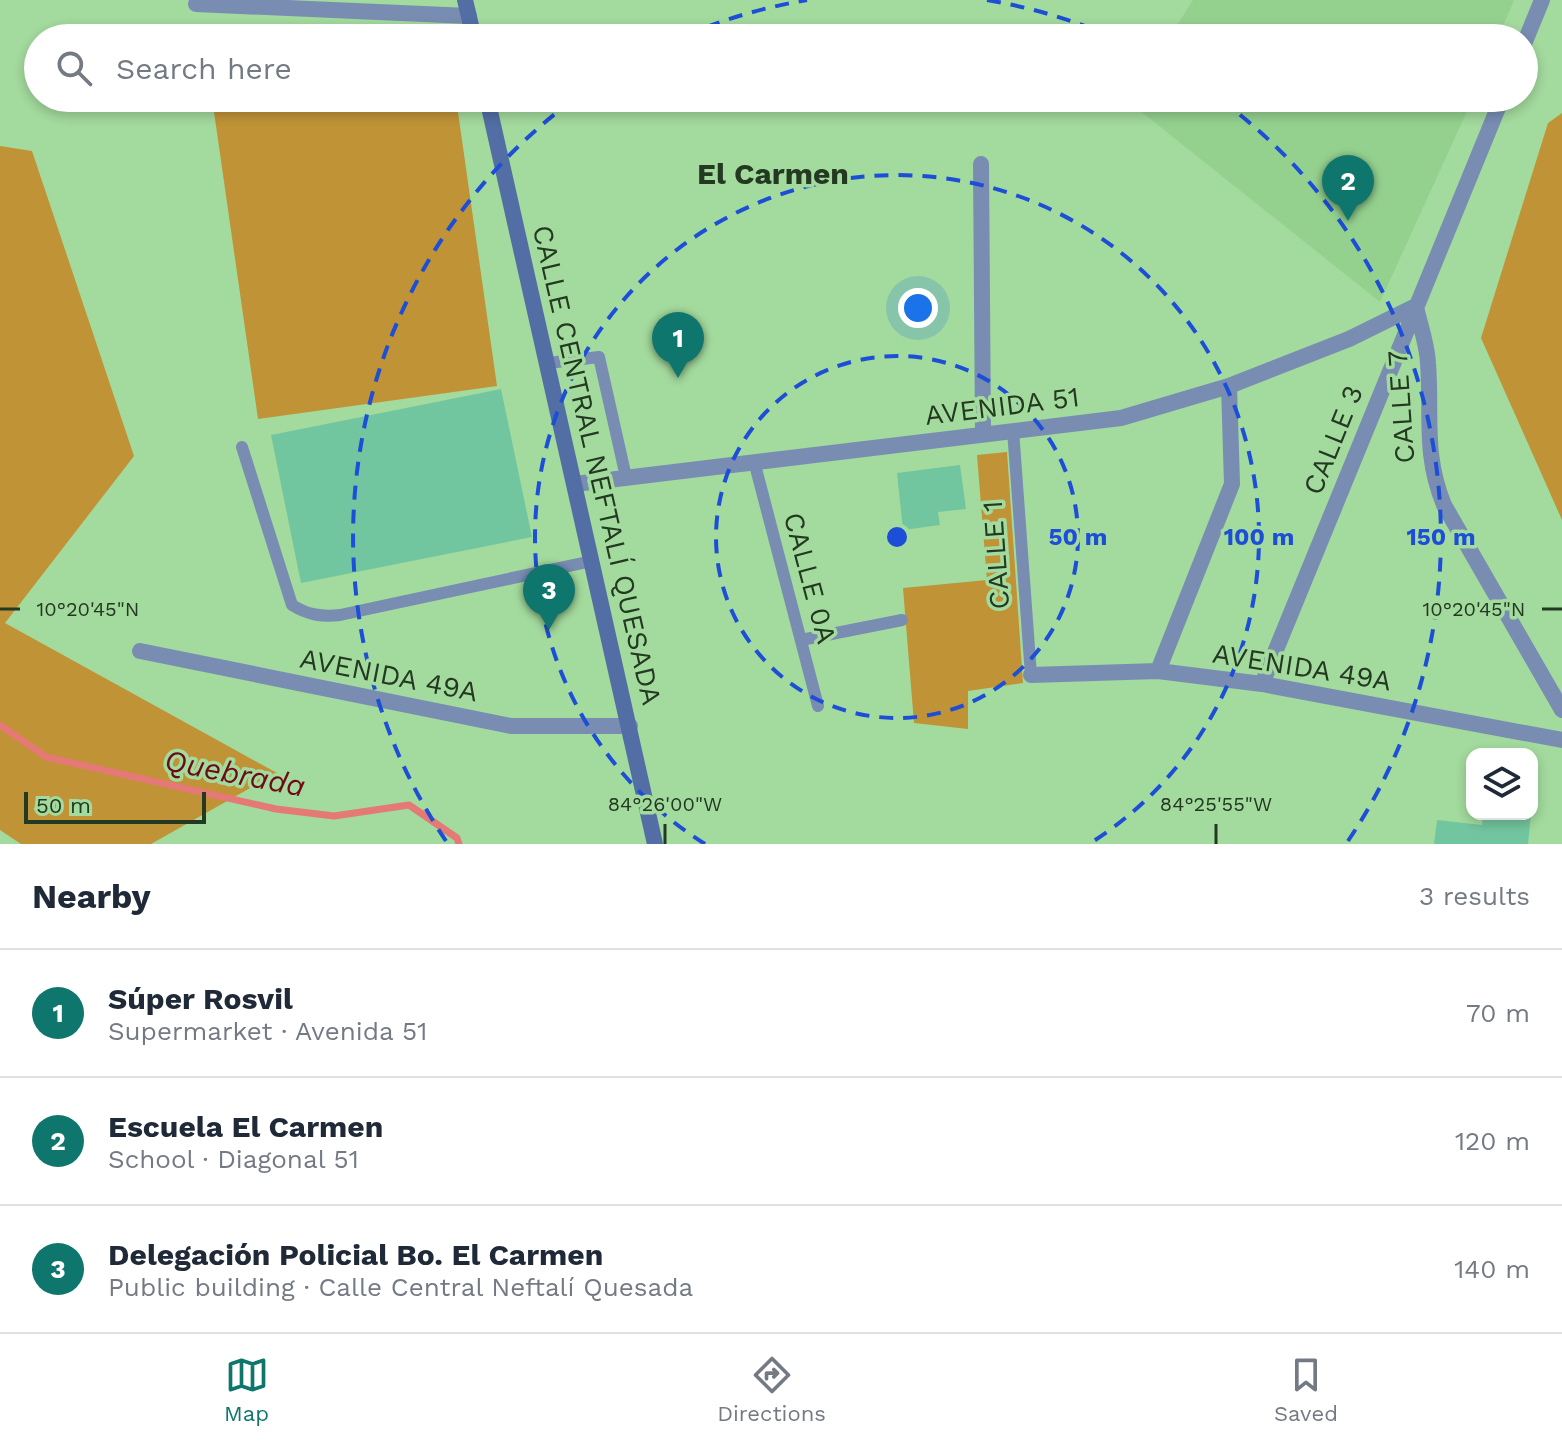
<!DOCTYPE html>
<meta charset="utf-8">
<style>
:root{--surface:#fff;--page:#f6f6f7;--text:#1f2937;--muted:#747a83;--line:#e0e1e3;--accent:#0f766e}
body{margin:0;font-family:"Work Sans",sans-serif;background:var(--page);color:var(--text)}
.controls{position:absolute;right:24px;bottom:24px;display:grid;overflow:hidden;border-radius:16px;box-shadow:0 4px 12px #0003}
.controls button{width:72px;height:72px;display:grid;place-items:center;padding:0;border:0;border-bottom:2px solid var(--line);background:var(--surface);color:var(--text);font:40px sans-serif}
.scale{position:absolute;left:24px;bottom:20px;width:182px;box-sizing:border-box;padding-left:8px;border:4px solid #233921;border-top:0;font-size:22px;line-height:28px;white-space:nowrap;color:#233921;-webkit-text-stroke:6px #a3da9d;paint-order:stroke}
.you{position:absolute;left:918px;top:308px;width:28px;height:28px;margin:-20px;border:6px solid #fff;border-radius:50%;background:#1a73e8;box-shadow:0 0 0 12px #1a73e833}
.badge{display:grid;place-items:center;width:52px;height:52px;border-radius:50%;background:var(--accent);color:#fff;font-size:26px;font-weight:700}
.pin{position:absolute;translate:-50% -66px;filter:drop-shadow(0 2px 4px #0008)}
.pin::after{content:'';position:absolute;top:42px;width:28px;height:24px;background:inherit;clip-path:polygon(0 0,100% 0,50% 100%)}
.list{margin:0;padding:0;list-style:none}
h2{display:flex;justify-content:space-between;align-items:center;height:104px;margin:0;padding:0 32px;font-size:34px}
h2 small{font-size:26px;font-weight:400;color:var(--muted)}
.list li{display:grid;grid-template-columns:52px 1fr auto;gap:24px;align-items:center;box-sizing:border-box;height:128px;padding:0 32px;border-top:2px solid var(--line)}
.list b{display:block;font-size:30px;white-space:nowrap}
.list p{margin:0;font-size:26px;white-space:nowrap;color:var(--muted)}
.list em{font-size:26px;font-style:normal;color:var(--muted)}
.icon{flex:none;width:44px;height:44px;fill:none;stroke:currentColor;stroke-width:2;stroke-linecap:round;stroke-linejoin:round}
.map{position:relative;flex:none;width:1562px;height:844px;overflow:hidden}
.search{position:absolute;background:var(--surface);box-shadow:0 4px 12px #0003;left:24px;right:24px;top:24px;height:88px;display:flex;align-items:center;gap:20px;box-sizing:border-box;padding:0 28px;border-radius:44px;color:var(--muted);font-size:30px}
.sheet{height:488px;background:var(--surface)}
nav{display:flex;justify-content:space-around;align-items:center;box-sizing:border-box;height:112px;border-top:2px solid var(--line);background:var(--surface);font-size:22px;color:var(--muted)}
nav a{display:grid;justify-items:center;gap:4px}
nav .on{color:var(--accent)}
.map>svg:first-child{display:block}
.built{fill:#94d18f}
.green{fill:#c09336}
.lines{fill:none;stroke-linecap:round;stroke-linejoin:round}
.stream{stroke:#e57976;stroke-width:7}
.building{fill:#72c69f}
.service{stroke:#798db2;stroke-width:12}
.minor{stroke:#798db2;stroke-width:16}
.secondary{stroke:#526ea4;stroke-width:16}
.ticks{fill:none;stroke:#233921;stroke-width:3}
.ring{fill:none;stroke:#1d4ed8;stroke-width:4;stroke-dasharray:14 10}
.labels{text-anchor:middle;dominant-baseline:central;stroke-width:7;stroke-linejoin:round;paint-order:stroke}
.street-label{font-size:28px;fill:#233921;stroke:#a3da9d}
.neighbourhood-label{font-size:30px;font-weight:bold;fill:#233921;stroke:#a3da9d}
.water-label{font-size:30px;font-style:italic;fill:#6e0a16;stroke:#a3da9d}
.ticks-label{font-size:20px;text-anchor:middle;fill:#233921;stroke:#a3da9d;stroke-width:7;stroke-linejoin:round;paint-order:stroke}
.centre{fill:#1d4ed8;stroke:#a3da9d;stroke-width:4}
.ring-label{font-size:24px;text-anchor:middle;font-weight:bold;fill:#1d4ed8;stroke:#a3da9d;stroke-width:7;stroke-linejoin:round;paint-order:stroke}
</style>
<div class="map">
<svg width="1562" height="844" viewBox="0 0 1562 844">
<rect width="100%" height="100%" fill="#a3da9d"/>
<path class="built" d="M 1193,0 L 1514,0 L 1498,38 L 1169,38 Z
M 1132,98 L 1473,98 L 1380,302 L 1129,102 Z"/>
<path class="green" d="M 212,98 L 456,98 L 497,386 L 258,419 Z
M 1562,113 L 1562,520 L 1481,338 L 1548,123 Z
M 0,146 L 32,151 L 134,456 L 5,623 L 277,773 L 151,844 L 21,844 L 0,830 Z
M 1007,452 L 1023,683 L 968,691 L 968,729 L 914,723 L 903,588 L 987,580 L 977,455 Z"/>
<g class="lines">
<path class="stream" d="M 0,725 L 46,757 L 276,809 L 334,816 L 409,805 L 457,838 L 459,844"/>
</g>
<path class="building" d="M 501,389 L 532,537 L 301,583 L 271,435 Z
M 960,465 L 966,509 L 938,512 L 940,525 L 903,530 L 897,473 Z
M 1483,814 L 1531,814 L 1528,844 L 1434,844 L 1437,820 L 1482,825 Z"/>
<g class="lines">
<path class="service" d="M 548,363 L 599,357 L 626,477
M 1013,430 L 1031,675
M 242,447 L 292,605 C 308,615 322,617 340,615 L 592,561
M 754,461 L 818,706
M 801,640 L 902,620"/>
<path class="minor" d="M 196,4 L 469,16
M 1524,44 L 1542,0
M 981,164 L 983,434
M 1416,307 C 1420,325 1427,344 1428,363 C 1432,415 1423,454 1444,505 L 1562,710
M 575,484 L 1121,418 L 1229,386 L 1349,339 L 1416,306
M 140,651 L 511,726 L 630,726
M 1158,671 L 1232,484 L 1229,386
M 1031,675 L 1158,671 L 1262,684 L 1562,740
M 1262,684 L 1502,98"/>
<path class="secondary" d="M 465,0 L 474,38
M 487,98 L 655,844"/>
</g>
<path class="ticks" d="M 0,609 L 20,609M 1542,609 L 1562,609M 665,824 L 665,844M 1216,824 L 1216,844"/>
<g class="ring">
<circle cx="897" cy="537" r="181"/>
<path d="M705 844A362 362 0 1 1 1089 844"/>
<path d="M446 841A544 544 0 0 1 573 100M684 36A544 544 0 0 1 807 0M987 0A544 544 0 0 1 1110 36M1221 100A544 544 0 0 1 1348 841"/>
</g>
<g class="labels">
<g class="street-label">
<text transform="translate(1002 406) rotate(-7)">AVENIDA 51</text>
<text transform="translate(1401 407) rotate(-94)">CALLE 7</text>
<text transform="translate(1333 440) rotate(-68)">CALLE 3</text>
<text transform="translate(597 465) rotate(77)">CALLE CENTRAL NEFTALÍ QUESADA</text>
<text transform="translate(996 555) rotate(-94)">CALLE 1</text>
<text transform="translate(810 578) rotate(75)">CALLE 0A</text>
<text transform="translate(1302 667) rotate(9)">AVENIDA 49A</text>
<text transform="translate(389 675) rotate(11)">AVENIDA 49A</text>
</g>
<g class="neighbourhood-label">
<text x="773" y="173">El Carmen</text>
</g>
<g class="water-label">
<text transform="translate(235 773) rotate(11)">Quebrada</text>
</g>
</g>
<g class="ticks-label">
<text x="88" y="616">10°20'45"N</text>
<text x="1474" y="616">10°20'45"N</text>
<text x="665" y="811">84°26'00"W</text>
<text x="1216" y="811">84°25'55"W</text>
</g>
<circle cx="897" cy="537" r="12" class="centre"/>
<g class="ring-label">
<text x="1078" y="545">50 m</text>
<text x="1259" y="545">100 m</text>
<text x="1441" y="545">150 m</text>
</g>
</svg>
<div class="controls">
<button><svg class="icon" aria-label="layers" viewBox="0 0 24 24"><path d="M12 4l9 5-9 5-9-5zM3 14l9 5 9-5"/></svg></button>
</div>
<div class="scale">50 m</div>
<div class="you"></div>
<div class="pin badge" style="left:678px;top:378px">1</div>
<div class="pin badge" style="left:1348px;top:221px">2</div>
<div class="pin badge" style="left:549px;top:630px">3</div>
<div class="search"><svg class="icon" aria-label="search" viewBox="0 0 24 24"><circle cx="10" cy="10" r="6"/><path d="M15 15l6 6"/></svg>Search here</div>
</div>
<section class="sheet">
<h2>Nearby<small>3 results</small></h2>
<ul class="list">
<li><span class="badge">1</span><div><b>Súper Rosvil</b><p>Supermarket · Avenida 51</p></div><em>70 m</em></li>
<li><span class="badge">2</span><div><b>Escuela El Carmen</b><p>School · Diagonal 51</p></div><em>120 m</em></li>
<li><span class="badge">3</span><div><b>Delegación Policial Bo. El Carmen</b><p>Public building · Calle Central Neftalí Quesada</p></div><em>140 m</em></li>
</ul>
</section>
<nav>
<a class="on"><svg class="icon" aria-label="map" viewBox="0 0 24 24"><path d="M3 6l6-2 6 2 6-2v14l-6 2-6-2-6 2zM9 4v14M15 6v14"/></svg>Map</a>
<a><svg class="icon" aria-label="directions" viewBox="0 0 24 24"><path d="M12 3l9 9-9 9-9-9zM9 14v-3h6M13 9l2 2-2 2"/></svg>Directions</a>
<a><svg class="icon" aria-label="saved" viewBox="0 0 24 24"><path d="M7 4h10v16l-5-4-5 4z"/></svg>Saved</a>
</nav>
